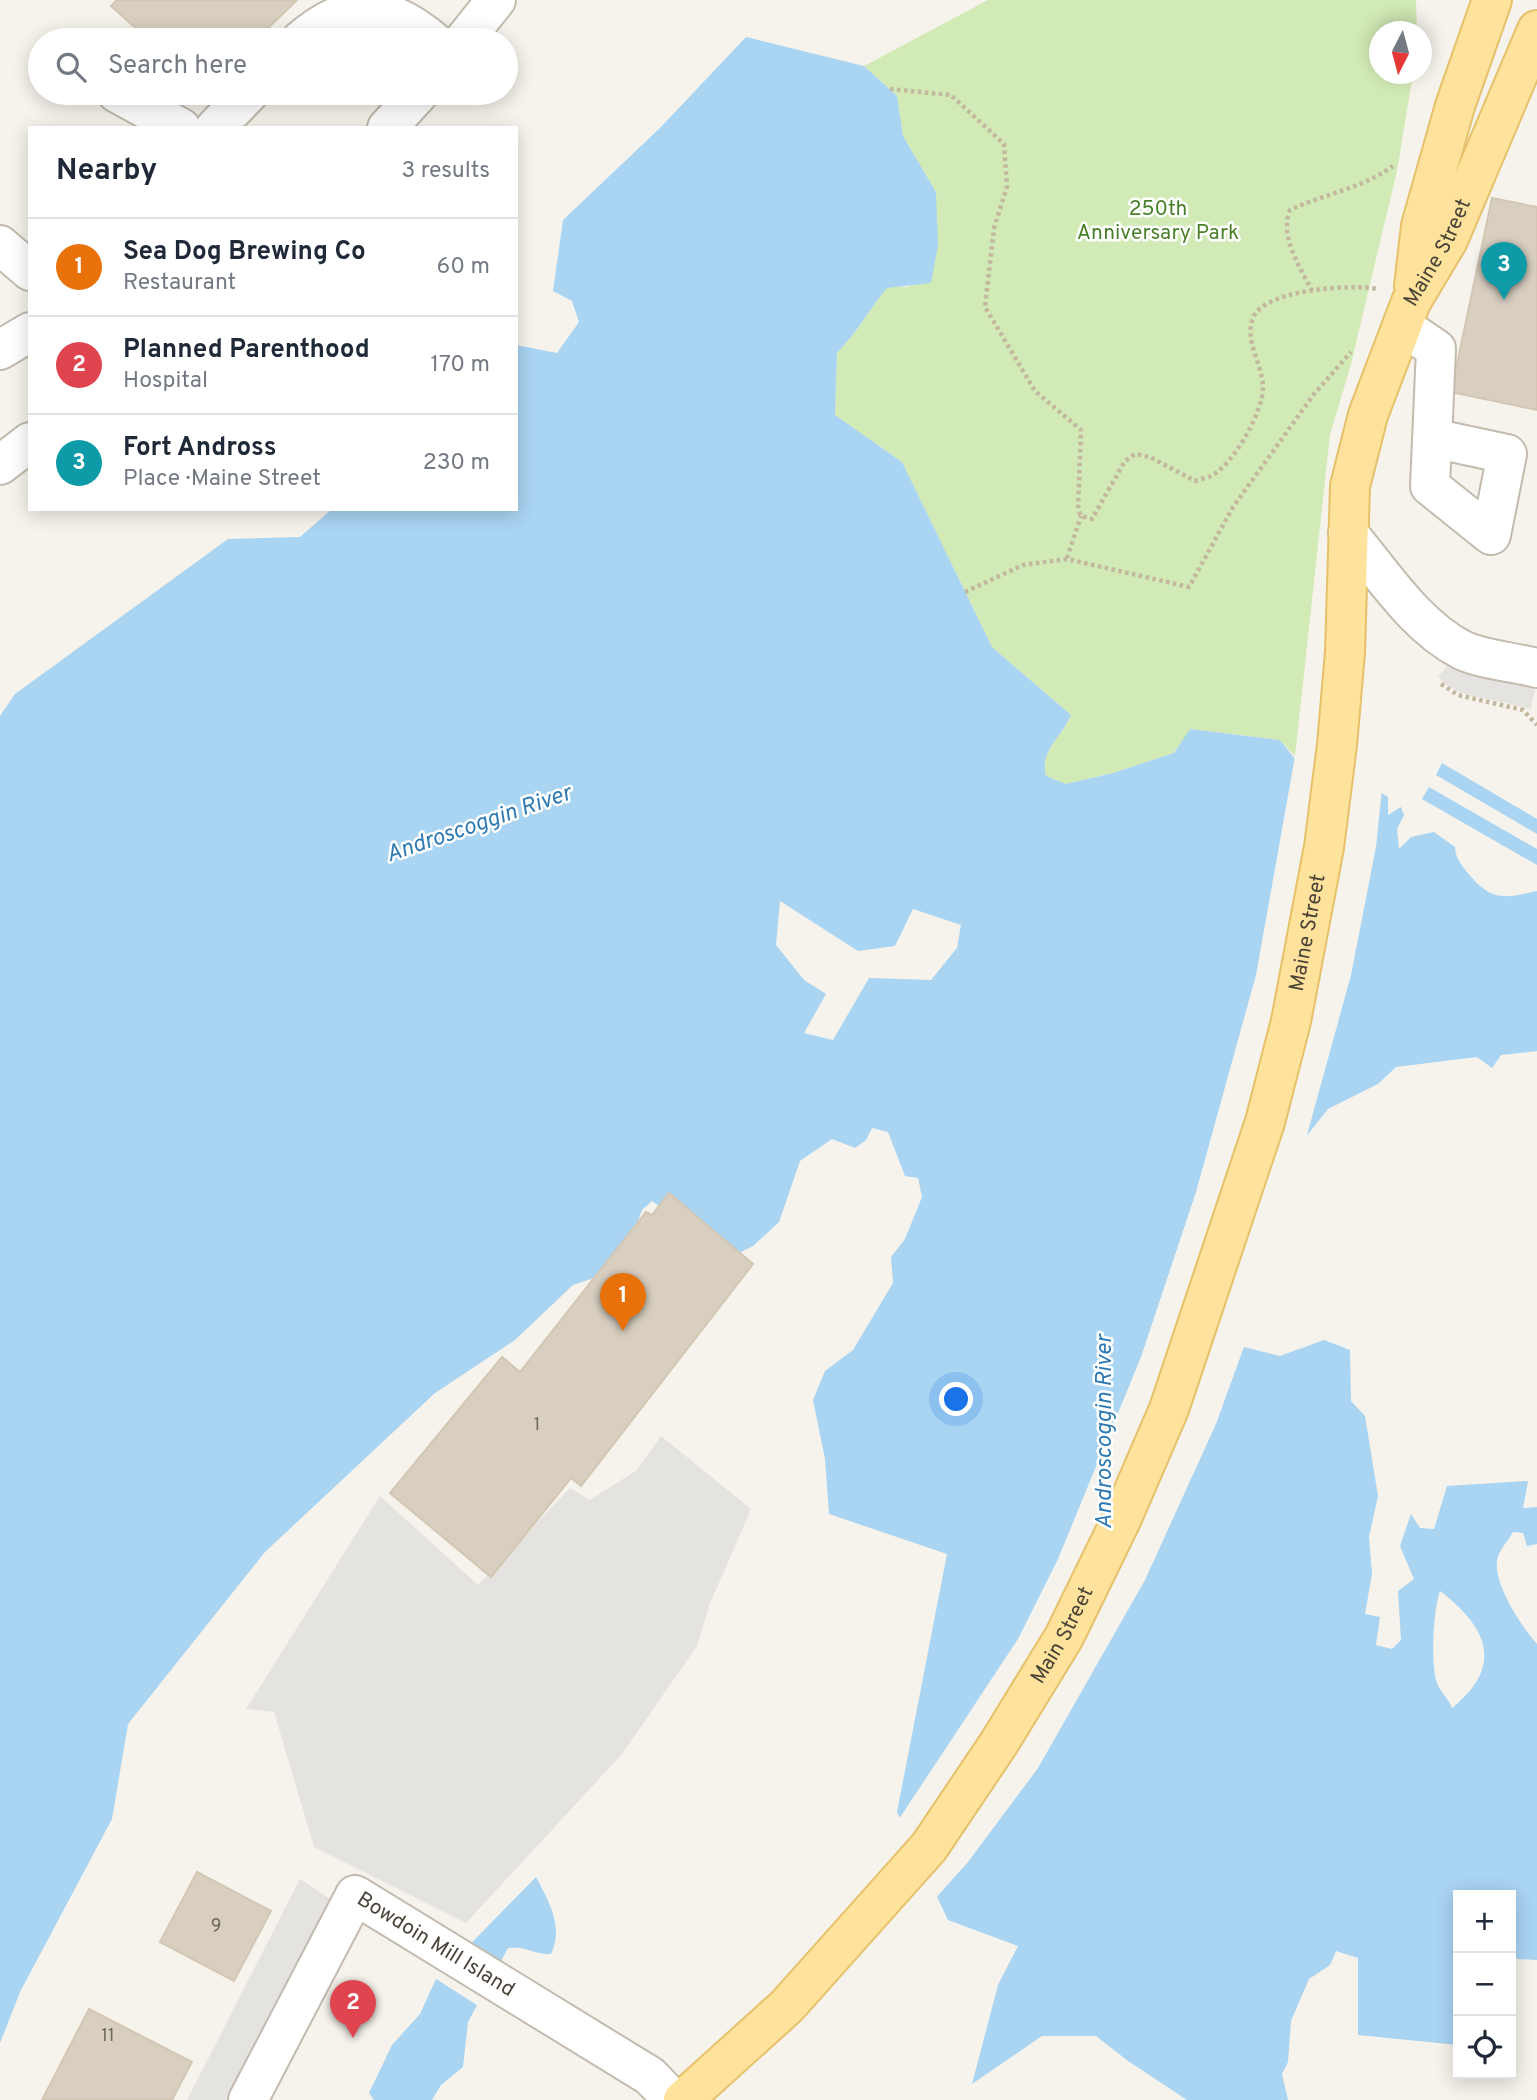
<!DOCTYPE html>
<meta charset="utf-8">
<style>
:root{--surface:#fff;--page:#f2f2f3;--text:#1f2937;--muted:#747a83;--line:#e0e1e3;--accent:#d93025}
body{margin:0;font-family:Overpass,sans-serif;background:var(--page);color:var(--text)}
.controls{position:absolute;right:21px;bottom:21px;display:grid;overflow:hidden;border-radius:0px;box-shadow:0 4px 18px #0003}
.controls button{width:63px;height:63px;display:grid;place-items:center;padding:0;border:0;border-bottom:2px solid var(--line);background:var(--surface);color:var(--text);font:35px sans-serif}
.compass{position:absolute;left:1369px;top:21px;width:63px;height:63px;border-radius:50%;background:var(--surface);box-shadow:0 4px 18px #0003;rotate:186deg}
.you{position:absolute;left:957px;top:1400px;width:24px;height:24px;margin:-18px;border:5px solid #fff;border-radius:50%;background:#1a73e8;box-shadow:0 0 0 10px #1a73e833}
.badge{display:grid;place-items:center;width:46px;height:46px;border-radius:50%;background:var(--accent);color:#fff;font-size:23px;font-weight:700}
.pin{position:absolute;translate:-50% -58px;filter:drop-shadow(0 2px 4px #0008)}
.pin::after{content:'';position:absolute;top:37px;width:24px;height:21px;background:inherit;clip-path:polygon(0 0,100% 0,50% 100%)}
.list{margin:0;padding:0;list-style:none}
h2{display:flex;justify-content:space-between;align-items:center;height:91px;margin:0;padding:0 28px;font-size:30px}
h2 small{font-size:23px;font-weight:400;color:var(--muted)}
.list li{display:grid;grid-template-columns:46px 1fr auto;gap:21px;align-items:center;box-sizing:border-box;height:98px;padding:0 28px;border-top:2px solid var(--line)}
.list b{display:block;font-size:26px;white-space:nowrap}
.list p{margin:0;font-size:23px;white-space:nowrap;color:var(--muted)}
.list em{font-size:23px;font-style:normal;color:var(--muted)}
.icon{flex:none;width:38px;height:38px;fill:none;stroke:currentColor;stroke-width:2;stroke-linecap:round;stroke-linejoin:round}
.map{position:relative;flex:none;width:1537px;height:2100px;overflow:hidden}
.search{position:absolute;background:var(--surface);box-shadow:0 4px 18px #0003;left:28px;top:28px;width:490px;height:77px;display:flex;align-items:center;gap:18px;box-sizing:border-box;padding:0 24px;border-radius:38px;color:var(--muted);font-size:26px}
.panel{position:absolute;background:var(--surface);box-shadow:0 4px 18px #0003;left:28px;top:126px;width:490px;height:385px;border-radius:0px}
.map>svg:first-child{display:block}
.green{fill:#d2eab5}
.parking{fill:#e5e3e0}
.water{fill:#a9d4f2;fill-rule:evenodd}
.pier{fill:#f6f3ec}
.building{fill:#d8cfc1;stroke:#d3c7b4;stroke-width:2}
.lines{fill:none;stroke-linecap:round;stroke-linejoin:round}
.minor-casing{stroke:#c2bbae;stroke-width:42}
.major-casing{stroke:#e6c16a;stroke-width:42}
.path{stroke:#c4b79f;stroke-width:4.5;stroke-dasharray:3.5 3.5;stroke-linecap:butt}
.minor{stroke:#fff;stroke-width:38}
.major{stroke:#ffe39c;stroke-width:38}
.labels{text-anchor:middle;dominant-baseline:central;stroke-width:5;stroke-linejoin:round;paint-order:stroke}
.number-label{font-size:18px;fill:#6e675b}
.park-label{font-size:21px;fill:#4a7f2a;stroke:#fff}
.street-label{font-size:21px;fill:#4b4439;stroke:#fff}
.water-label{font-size:23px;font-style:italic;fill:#2e7ab2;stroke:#fff}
</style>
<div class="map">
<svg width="1537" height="2100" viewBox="0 0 1537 2100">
<rect width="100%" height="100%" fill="#f6f3ec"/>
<path class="green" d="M 988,0 L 1416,0 L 1417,31 L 1380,32 L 1380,74 L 1413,74 L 1397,171 L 1351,364 L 1330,435 L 1295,756 L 1280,740 L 1191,729 L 1174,753 L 1113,773 L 1066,784 L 1046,776 C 1039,751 1062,737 1071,715 L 992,647 L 902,462 L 835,415 L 837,353 C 857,333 869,309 887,287 L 909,287 L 936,192 L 903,136 L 897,96 L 864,66 Z"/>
<path class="parking" d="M 1456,655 L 1537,678 L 1531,709 L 1461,693 L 1447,685 L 1438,677 Z
M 661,1436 L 751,1509 L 709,1606 L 697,1646 L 622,1754 L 466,1923 L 314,1847 L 274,1712 L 246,1709 L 380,1496 L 478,1585 L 570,1488 L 590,1500 L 637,1470 Z
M 300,1879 L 347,1910 L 233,2100 L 187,2100 Z"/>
<path class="water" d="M 746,37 L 864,66 L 897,96 L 903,136 L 936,192 L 938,245 L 931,283 L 887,288 C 869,309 857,333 837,353 L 835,415 L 902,462 L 992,647 L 1071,715 C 1062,737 1039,751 1046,776 L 1066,784 L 1113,773 L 1174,753 L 1190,729 L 1280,740 L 1315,784 L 1375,789 L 1388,797 L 1388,815 L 1401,807 L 1404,815 L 1397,829 L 1399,849 L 1411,837 L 1434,832 L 1455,847 C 1456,859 1460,863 1467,872 C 1491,901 1502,899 1537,891 L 1537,1051 L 1501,1055 L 1492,1068 L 1477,1057 L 1396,1067 L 1378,1084 L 1328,1109 L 1274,1177 L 1214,1278 L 1221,1322 L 1240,1346 L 1280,1356 L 1324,1340 L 1350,1350 L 1351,1401 L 1365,1416 L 1378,1496 L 1369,1537 L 1372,1574 L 1365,1614 L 1380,1617 L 1376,1645 L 1392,1649 L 1401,1640 L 1398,1591 L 1414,1579 L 1400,1546 L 1411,1514 L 1420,1528 L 1434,1529 L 1447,1486 L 1528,1481 L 1523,1508 L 1537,1507 L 1537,1544 L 1527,1546 L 1523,1533 L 1513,1532 C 1508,1541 1498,1551 1497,1561 C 1494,1585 1521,1626 1537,1644 L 1537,1960 L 1517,1959 L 1511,1945 L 1511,1895 L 1458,1895 L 1458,2045 L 1358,2035 L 1358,1958 L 1336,1951 L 1330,1965 L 1309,1979 L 1291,2021 L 1288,2062 L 1282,2074 L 1288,2100 L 1187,2100 L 1128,2061 L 1096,2036 L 1042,2036 L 972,2084 L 998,1985 L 1018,1946 L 948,1920 L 897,1812 L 947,1554 L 829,1514 L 825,1459 L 813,1400 L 825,1371 L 853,1350 L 893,1283 L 891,1257 L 905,1239 L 922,1197 L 918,1178 L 905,1176 L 888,1132 L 872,1128 L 866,1140 L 855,1148 L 832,1139 L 800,1161 L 779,1222 L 753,1246 L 739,1253 L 669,1193 L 659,1206 L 652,1201 L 642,1210 L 637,1224 L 594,1278 L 573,1285 L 515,1340 L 435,1393 L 265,1552 L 128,1724 L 112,1819 L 20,1992 L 0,2043 L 0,716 L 15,694 L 228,539 L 300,537 L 332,509 L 516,509 L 516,345 L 557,353 L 579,322 L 572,301 L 553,291 L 563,220 L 661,127 ZM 780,901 L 858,951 L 895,946 L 913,909 L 961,925 L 957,948 L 931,980 L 869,978 L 833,1040 L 804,1033 L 826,994 L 804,980 L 776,945 ZM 1440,1591 C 1487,1627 1505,1665 1452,1708 C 1448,1697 1438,1690 1436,1680 C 1431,1659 1433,1611 1440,1591 Z
M 1442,763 L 1537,819 L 1537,834 L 1436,775 Z
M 1429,787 L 1537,849 L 1537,865 L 1422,799 Z
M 536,1877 C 549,1902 564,1926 551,1954 C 534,1955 524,1945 508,1948 L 468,2022 L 463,2067 L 441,2085 L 432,2100 L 374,2100 L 369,2093 L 392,2045 L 420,2014 L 436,1979 Z"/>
<path class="pier" d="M 1296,751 L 1317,781 L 1376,785 L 1382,789 L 1376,847 L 1351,975 L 1304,1146 L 1237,1236 L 1217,1278 L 1224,1320 L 1245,1344 L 1216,1424 L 1145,1580 L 1038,1768 L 968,1862 L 934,1900 L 897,1822 L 1018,1639 L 1058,1559 L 1141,1357 L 1196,1192 L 1256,975 Z
M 467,1939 L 504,1963 L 480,2007 L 433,1977 Z"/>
<path class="building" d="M 117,0 L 297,0 L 256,40 L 149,40 L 111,6 Z
M 1492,198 L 1537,207 L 1537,410 L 1451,392 Z
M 669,1193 L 753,1264 L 581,1486 L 571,1478 L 491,1577 L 390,1493 L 502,1357 L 520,1372 L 646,1212 L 652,1215 Z
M 197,1872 L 271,1911 L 234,1981 L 160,1942 Z
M 89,2009 L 192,2062 L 172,2100 L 42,2100 Z"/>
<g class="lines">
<defs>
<g id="minor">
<path d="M 301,40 C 348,0 383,0 432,40"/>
<path d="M 464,40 L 496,0"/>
<path d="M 117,93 L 181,128"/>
<path d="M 215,128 L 249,93"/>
<path d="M 387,128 L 419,93"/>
<path d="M 0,245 L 30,271"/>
<path d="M 1402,326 L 1436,349 L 1430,486 L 1491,535 L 1507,454 L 1432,438"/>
<path d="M 0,350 L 30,332"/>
<path d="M 0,465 L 30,442"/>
<path d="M 1348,533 C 1382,573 1415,626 1462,650 C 1483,660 1514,662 1537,668"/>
<path id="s1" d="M 248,2100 L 355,1895 L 650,2076 L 673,2100"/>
</g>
<g id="major">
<path d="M 1414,286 L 1421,226 L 1455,106 L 1492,0"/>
<path id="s2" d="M 683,2100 L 787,2006 L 929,1847 L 999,1743 L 1064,1637 L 1122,1518 L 1169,1409 L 1265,1122 L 1291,1021 L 1324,847 L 1337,745 L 1345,652 L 1350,486 L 1368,415 L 1411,302 L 1448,240 L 1537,30"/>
</g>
</defs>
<use href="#minor" class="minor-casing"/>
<use href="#major" class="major-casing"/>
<path class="path" d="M 890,89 L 951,95 L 1004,144 L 1007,187 L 994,228 L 985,307 L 1035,391 L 1081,430 L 1078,509 L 1081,516 L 1092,519 L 1125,461 L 1135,454 L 1150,457 L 1195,481 C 1200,479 1206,478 1211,476 C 1233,465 1264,411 1263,386 C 1262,364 1244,340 1253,318 C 1264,289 1351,284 1378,289
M 1312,291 C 1300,267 1279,236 1290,210 C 1324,194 1363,188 1393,166
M 1067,558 L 1081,516
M 965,592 L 1023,565 L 1067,559 L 1189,587 L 1233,507 L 1314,394 L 1351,352
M 1441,684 L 1458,695 L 1523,710 L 1537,725"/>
<use href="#minor" class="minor"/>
<use href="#major" class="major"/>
</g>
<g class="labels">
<g class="number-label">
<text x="537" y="1425">1</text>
<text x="216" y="1926">9</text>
<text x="108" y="2036">11</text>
</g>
<g class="park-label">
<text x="1158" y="209">250th<tspan x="1158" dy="24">Anniversary Park</tspan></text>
</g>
<g class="street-label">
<text stroke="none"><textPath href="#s2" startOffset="2051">Maine Street</textPath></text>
<text stroke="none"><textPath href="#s2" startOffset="1351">Maine Street</textPath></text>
<text stroke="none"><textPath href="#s2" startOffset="604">Main Street</textPath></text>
<text stroke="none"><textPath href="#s1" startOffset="326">Bowdoin Mill Island</textPath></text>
</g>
<g class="water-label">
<text transform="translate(479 825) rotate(-19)">Androscoggin River</text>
<text transform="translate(1105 1432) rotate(-90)">Androscoggin River</text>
</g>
</g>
</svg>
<div class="controls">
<button>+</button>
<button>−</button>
<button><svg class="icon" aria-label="locate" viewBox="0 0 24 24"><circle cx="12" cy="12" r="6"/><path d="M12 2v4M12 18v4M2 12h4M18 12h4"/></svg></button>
</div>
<svg class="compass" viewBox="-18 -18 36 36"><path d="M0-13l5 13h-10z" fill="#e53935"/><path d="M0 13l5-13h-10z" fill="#747a83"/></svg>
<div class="you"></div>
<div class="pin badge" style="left:623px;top:1331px;background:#e8710a">1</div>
<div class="pin badge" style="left:353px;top:2038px;background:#e0444e">2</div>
<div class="pin badge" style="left:1504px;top:300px;background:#0f9aa8">3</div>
<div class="search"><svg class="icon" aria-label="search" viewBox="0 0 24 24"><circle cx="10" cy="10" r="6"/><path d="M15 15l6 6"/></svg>Search here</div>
<section class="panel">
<h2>Nearby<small>3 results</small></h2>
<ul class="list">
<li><span class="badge" style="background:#e8710a">1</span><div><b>Sea Dog Brewing Co</b><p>Restaurant</p></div><em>60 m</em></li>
<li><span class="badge" style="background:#e0444e">2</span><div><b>Planned Parenthood</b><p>Hospital</p></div><em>170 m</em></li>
<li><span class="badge" style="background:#0f9aa8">3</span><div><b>Fort Andross</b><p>Place · Maine Street</p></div><em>230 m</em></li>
</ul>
</section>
</div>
